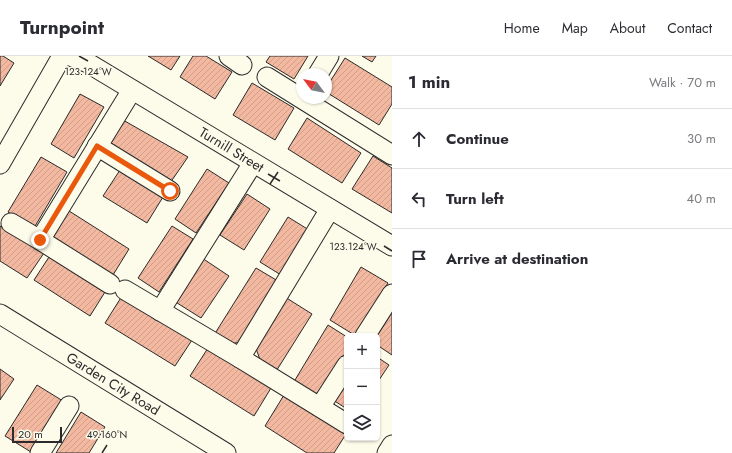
<!DOCTYPE html>
<meta charset="utf-8">
<style>
:root{--surface:#fff;--page:#f7f7f7;--text:#2b2b33;--muted:#7c7c81;--line:#e1e1e2}
body{margin:0;font-family:Jost,sans-serif;background:var(--page);color:var(--text)}
.controls{position:absolute;right:12px;bottom:12px;display:grid;overflow:hidden;border-radius:6px;box-shadow:0 1px 3px #0004}
.controls button{width:36px;height:36px;display:grid;place-items:center;padding:0;border:0;border-bottom:1px solid var(--line);background:var(--surface);color:var(--text);font:20px sans-serif}
.compass{position:absolute;left:296px;top:12px;width:36px;height:36px;border-radius:50%;background:var(--surface);box-shadow:0 1px 3px #0004;rotate:302deg}
.scale{position:absolute;left:12px;bottom:10px;width:50px;box-sizing:border-box;padding-left:4px;border:2px solid #2b2b2b;border-top:0;font-size:11px;line-height:14px;white-space:nowrap;color:#2b2b2b;-webkit-text-stroke:3px #fdfbea;paint-order:stroke}
.stop{position:absolute;width:12px;height:12px;margin:-9px;border:3px solid #ea580c;border-radius:50%;background:#fff}
.stop.end{background:#ea580c;border-color:#fff;box-shadow:0 1px 4px #0008}
.list{margin:0;padding:0;list-style:none}
h2{display:flex;justify-content:space-between;align-items:center;height:52px;margin:0;padding:0 16px;font-size:17px}
h2 small{font-size:13px;font-weight:400;color:var(--muted)}
.list li{display:grid;grid-template-columns:26px 1fr auto;gap:12px;align-items:center;box-sizing:border-box;height:60px;padding:0 16px;border-top:1px solid var(--line)}
.list b{display:block;font-size:15px;white-space:nowrap}
.list em{font-size:13px;font-style:normal;color:var(--muted)}
.icon{flex:none;width:22px;height:22px;fill:none;stroke:currentColor;stroke-width:2;stroke-linecap:round;stroke-linejoin:round}
.map{position:relative;flex:none;width:392px;height:397px;overflow:hidden}
header{display:flex;align-items:center;gap:24px;box-sizing:border-box;height:56px;padding:0 20px;background:var(--surface);border-bottom:1px solid var(--line)}
header strong{font-size:19px}
nav{display:flex;gap:22px;margin-inline-start:auto;font-size:14px}
main{display:flex}
aside{flex:1;background:var(--surface)}
.map>svg:first-child{display:block}
.building{fill:url(#building-hatch);stroke:#2b2b2b}
.lines{fill:none;stroke-linecap:round;stroke-linejoin:round}
.minor-casing{stroke:#2b2b2b;stroke-width:21}
.minor{stroke:#fdfbea;stroke-width:19}
.route{stroke:#ea580c;stroke-width:5}
.ticks{fill:none;stroke:#2b2b2b;stroke-width:1.5}
.labels{text-anchor:middle;dominant-baseline:central;stroke-width:3;stroke-linejoin:round;paint-order:stroke}
.street-label{font-size:14px;fill:#2b2b2b;stroke:#fdfbea}
.ticks-label{font-size:10px;text-anchor:middle;fill:#2b2b2b;stroke:#fdfbea;stroke-width:3;stroke-linejoin:round;paint-order:stroke}
</style>
<header>
<strong>Turnpoint</strong>
<nav><a>Home</a><a>Map</a><a>About</a><a>Contact</a></nav>
</header>
<main>
<div class="map">
<svg width="392" height="397" viewBox="0 0 392 397">
<defs>
<pattern id="building-hatch" width="6" height="6" patternUnits="userSpaceOnUse"><rect width="6" height="6" fill="#f2b8a0"/><path d="M-1 1l2-2M0 6l6-6M5 7l2-2" fill="none" stroke="#d09e8a"/></pattern>
</defs>
<rect width="100%" height="100%" fill="#fdfbea"/>
<path class="building" d="M 0,0 L 3,0 L 14,7 L 0,30 Z
M 148,0 L 180,0 L 171,14 Z
M 193,0 L 206,0 L 232,16 L 215,43 L 180,21 Z
M 270,0 L 308,0 L 294,23 L 266,6 Z
M 362,0 L 376,0 L 372,6 Z
M 345,2 L 392,31 L 392,48 L 379,69 L 326,36 L 326,32 Z
M 252,27 L 294,52 L 275,84 L 233,59 Z
M 80,38 L 104,51 L 74,102 L 51,88 Z
M 307,62 L 361,97 L 342,127 L 288,93 Z
M 123,64 L 188,101 L 170,127 L 107,91 Z
M 373,100 L 392,112 L 392,157 L 352,133 Z
M 41,101 L 67,116 L 34,172 L 8,156 Z
M 207,113 L 229,127 L 196,177 L 175,163 Z
M 120,114 L 163,141 L 147,167 L 103,140 Z
M 247,138 L 270,153 L 244,194 L 220,179 Z
M 66,153 L 129,193 L 113,219 L 50,180 Z
M 288,161 L 309,174 L 281,219 L 260,206 Z
M 0,170 L 44,197 L 27,222 L 0,205 Z
M 172,170 L 193,183 L 159,236 L 138,222 Z
M 49,201 L 105,236 L 90,260 L 34,224 Z
M 202,202 L 229,220 L 201,262 L 174,245 Z
M 361,211 L 388,227 L 356,280 L 330,264 Z
M 256,212 L 283,228 L 248,285 L 229,288 L 214,279 Z
M 122,240 L 192,284 L 175,310 L 105,267 Z
M 285,241 L 312,258 L 275,317 L 262,309 L 255,290 Z
M 392,256 L 392,299 L 377,289 L 377,280 Z
M 328,269 L 347,281 L 347,295 L 322,336 L 309,339 L 292,329 Z
M 208,292 L 271,332 L 254,360 L 190,320 Z
M 377,301 L 389,309 L 377,327 Z
M 0,313 L 14,323 L 0,344 Z
M 347,322 L 347,353 L 333,344 Z
M 37,329 L 63,345 L 31,396 L 5,380 Z
M 284,339 L 346,378 L 334,397 L 307,397 L 265,370 Z
M 81,356 L 105,371 L 89,397 L 56,397 Z"/>
<g class="lines">
<defs>
<g id="minor">
<path id="s1" d="M 70,0 L 88,7 L 392,190"/>
<path d="M 229,0 L 242,9"/>
<path d="M 318,18 L 329,0"/>
<path d="M 267,21 L 392,99"/>
<path d="M 97,90 L 170,135"/>
<path d="M 0,108 L 62,0"/>
<path d="M 11,167 L 40,184 L 110,228"/>
<path d="M 40,184 L 132,34"/>
<path d="M 125,234 L 240,302 L 347,368"/>
<path d="M 160,255 L 253,107"/>
<path id="s2" d="M 0,258 L 226,397"/>
<path d="M 365,280 L 392,238"/>
<path d="M 240,302 L 330,153"/>
<path d="M 320,351 L 347,309"/>
<path d="M 40,397 L 69,350"/>
<path d="M 387,397 L 392,389"/>
</g>
</defs>
<use href="#minor" class="minor-casing"/>
<use href="#minor" class="minor"/>
</g>
<g class="lines">
<path class="route" d="M 40,184 L 97,90 L 170,135"/>
</g>
<path class="ticks" d="M 79,0 L 88,5M 268,118 L 280,125M 270,128 L 278,116M 384,190 L 392,195M 102,397 L 107,389"/>
<g class="labels">
<g class="street-label">
<text stroke="none"><textPath href="#s1" startOffset="187">Turnill Street</textPath></text>
<text stroke="none"><textPath href="#s2" startOffset="133">Garden City Road</textPath></text>
</g>
</g>
<g class="ticks-label">
<text x="88" y="19">123.124°W</text>
<text x="353" y="194">123.124°W</text>
<text x="107" y="382">49.160°N</text>
</g>
</svg>
<div class="controls">
<button>+</button>
<button>−</button>
<button><svg class="icon" aria-label="layers" viewBox="0 0 24 24"><path d="M12 4l9 5-9 5-9-5zM3 14l9 5 9-5"/></svg></button>
</div>
<svg class="compass" viewBox="-18 -18 36 36"><path d="M0-13l5 13h-10z" fill="#e53935"/><path d="M0 13l5-13h-10z" fill="#7c7c81"/></svg>
<div class="scale">20 m</div>
<div class="stop" style="left:170px;top:135px"></div>
<div class="stop end" style="left:40px;top:184px"></div>
</div>
<aside>
<h2>1 min<small>Walk · 70 m</small></h2>
<ul class="list">
<li><svg class="icon" aria-label="ahead" viewBox="0 0 24 24"><path d="M12 20V5M6 11l6-6 6 6"/></svg><div><b>Continue</b></div><em>30 m</em></li>
<li><svg class="icon" aria-label="left" viewBox="0 0 24 24"><path d="M17 20v-9H6M10 6l-5 5 5 5"/></svg><div><b>Turn left</b></div><em>40 m</em></li>
<li><svg class="icon" aria-label="arrive" viewBox="0 0 24 24"><path d="M6 21V4h12l-3 4 3 4H6"/></svg><div><b>Arrive at destination</b></div></li>
</ul>
</aside>
</main>
